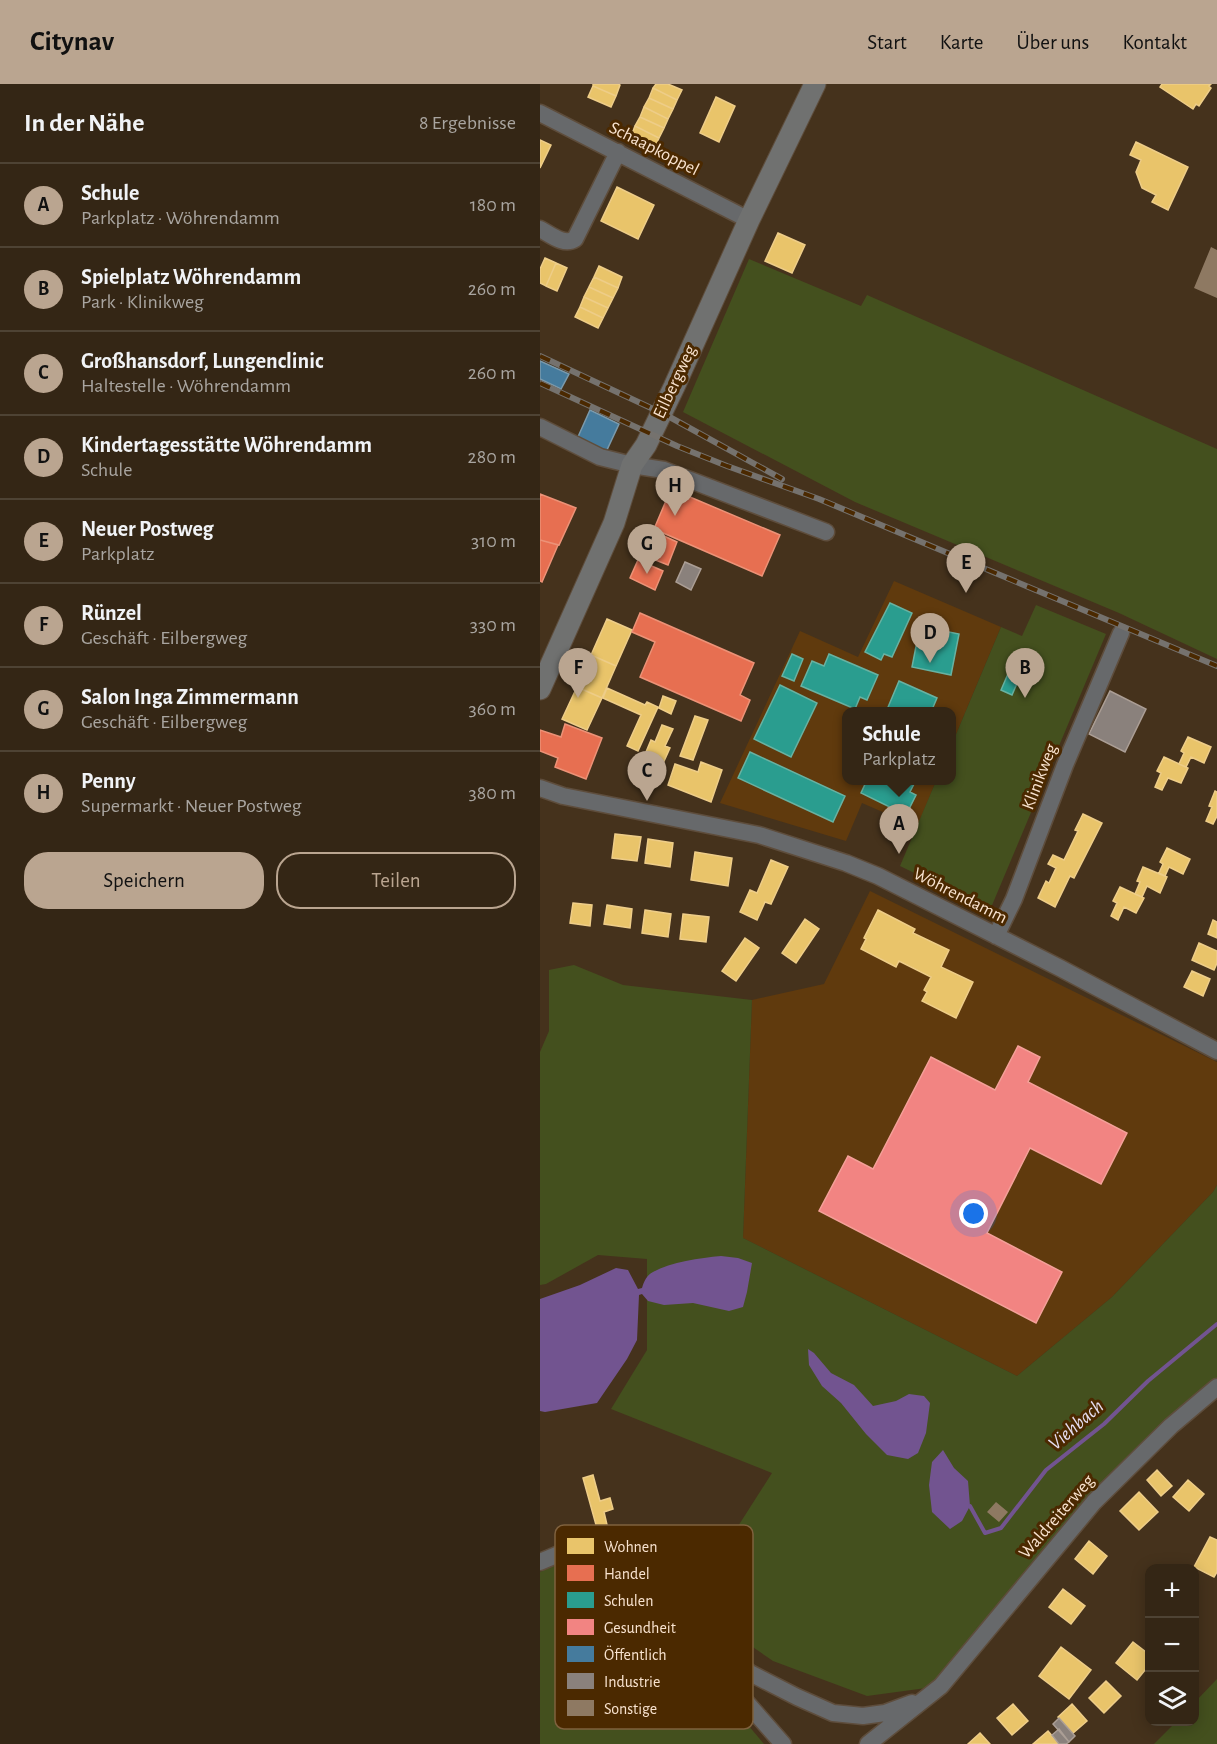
<!DOCTYPE html>
<html lang="de">
<meta charset="utf-8">
<style>
:root{--surface:#342615;--page:#3f3222;--text:#f1f3f6;--muted:#a9a5a0;--line:#4e4334;--accent:#baa590}
body{margin:0;font-family:"Alegreya Sans",sans-serif;background:var(--page);color:var(--text)}
.controls{position:absolute;right:18px;bottom:18px;display:grid;overflow:hidden;border-radius:12px;box-shadow:0 3px 15px #0003}
.controls button{width:54px;height:54px;display:grid;place-items:center;padding:0;border:0;border-bottom:2px solid var(--line);background:var(--surface);color:var(--text);font:30px sans-serif}
.you{position:absolute;left:434px;top:1130px;width:21px;height:21px;margin:-15px;border:4px solid #fff;border-radius:50%;background:#1a73e8;box-shadow:0 0 0 9px #1a73e833}
.badge{display:grid;place-items:center;width:39px;height:39px;border-radius:50%;background:var(--accent);color:#111;font-size:20px;font-weight:700}
.pin{position:absolute;translate:-50% -50px;filter:drop-shadow(0 2px 3px #0008)}
.pin::after{content:'';position:absolute;top:32px;width:21px;height:18px;background:inherit;clip-path:polygon(0 0,100% 0,50% 100%)}
.popup{position:absolute;left:302px;top:623px;width:114px;height:78px;box-sizing:border-box;display:grid;place-content:center;border-radius:12px;background:var(--surface);filter:drop-shadow(0 2px 4px #0005);font-size:20px;white-space:nowrap;color:var(--muted)}
.popup b{font-size:22px;color:var(--text)}
.popup::after{content:'';position:absolute;left:50%;top:100%;margin-left:-12px;border:12px solid transparent;border-top-color:var(--surface)}
.list{margin:0;padding:0;list-style:none}
h2{display:flex;justify-content:space-between;align-items:center;height:78px;margin:0;padding:0 24px;font-size:26px}
h2 small{font-size:20px;font-weight:400;color:var(--muted)}
.list li{display:grid;grid-template-columns:39px 1fr auto;gap:18px;align-items:center;box-sizing:border-box;height:84px;padding:0 24px;border-top:2px solid var(--line)}
.list b{display:block;font-size:22px;white-space:nowrap}
.list p{margin:0;font-size:20px;white-space:nowrap;color:var(--muted)}
.list em{font-size:20px;font-style:normal;color:var(--muted)}
.actions{display:flex;gap:12px;padding:18px 24px}
.actions a{flex:1;padding:14px 0;border:2px solid var(--accent);border-radius:24px;text-align:center;font-size:21px;color:var(--accent)}
.actions .main{background:var(--accent);color:#111}
.icon{flex:none;width:33px;height:33px;fill:none;stroke:currentColor;stroke-width:2;stroke-linecap:round;stroke-linejoin:round}
.map{position:relative;flex:none;width:677px;height:1660px;overflow:hidden}
header{display:flex;align-items:center;gap:36px;box-sizing:border-box;height:84px;padding:0 30px;background:var(--accent);color:#111}
header strong{font-size:28px}
nav{display:flex;gap:33px;margin-inline-start:auto;font-size:21px}
main{display:flex}
aside{flex:1;background:var(--surface)}
.map>svg:first-child{display:block}
.built{fill:#603a0d}
.green{fill:#44501e}
.water{fill:#725490}
.homes{fill:#e9c46a;stroke:#eecd88;stroke-width:1.5}
.shops{fill:#e76f51;stroke:#ec9277;stroke-width:1.5}
.schools{fill:#2a9d8f;stroke:#68b2a2;stroke-width:1.5}
.health{fill:#f28482;stroke:#f4a099;stroke-width:1.5}
.public{fill:#457b9d;stroke:#7b9aac;stroke-width:1.5}
.industry{fill:#8a817c;stroke:#ab9e95;stroke-width:1.5}
.lines{fill:none;stroke-linecap:round;stroke-linejoin:round}
.stream{stroke:#725490;stroke-width:4}
.building{fill:#8e7962}
.minor-casing{stroke:#5e4d3c;stroke-width:19}
.major-casing{stroke:#5e4d3c;stroke-width:23}
.minor{stroke:#67696b;stroke-width:16}
.major{stroke:#707170;stroke-width:21}
.rail-casing{stroke:#75726e;stroke-width:6}
.rail{stroke:#4b2900;stroke-width:4;stroke-dasharray:11;stroke-linecap:butt}
.labels{text-anchor:middle;dominant-baseline:central;stroke-width:6;stroke-linejoin:round;paint-order:stroke}
.street-label{font-size:18px;fill:#f9e3cf;stroke:#4b2900}
.water-label{font-size:20px;font-style:italic;fill:#e7dff3;stroke:#4b2900}
.key{fill:#4b2900;stroke:#7f613e;stroke-width:1.5}
.key-label{font-size:16px;fill:#f9e3cf}
</style>
<header>
<strong>Citynav</strong>
<nav><a>Start</a><a>Karte</a><a>Über uns</a><a>Kontakt</a></nav>
</header>
<main>
<aside>
<h2>In der Nähe<small>8 Ergebnisse</small></h2>
<ul class="list">
<li><span class="badge">A</span><div><b>Schule</b><p>Parkplatz · Wöhrendamm</p></div><em>180 m</em></li>
<li><span class="badge">B</span><div><b>Spielplatz Wöhrendamm</b><p>Park · Klinikweg</p></div><em>260 m</em></li>
<li><span class="badge">C</span><div><b>Großhansdorf, Lungenclinic</b><p>Haltestelle · Wöhrendamm</p></div><em>260 m</em></li>
<li><span class="badge">D</span><div><b>Kindertagesstätte Wöhrendamm</b><p>Schule</p></div><em>280 m</em></li>
<li><span class="badge">E</span><div><b>Neuer Postweg</b><p>Parkplatz</p></div><em>310 m</em></li>
<li><span class="badge">F</span><div><b>Rünzel</b><p>Geschäft · Eilbergweg</p></div><em>330 m</em></li>
<li><span class="badge">G</span><div><b>Salon Inga Zimmermann</b><p>Geschäft · Eilbergweg</p></div><em>360 m</em></li>
<li><span class="badge">H</span><div><b>Penny</b><p>Supermarkt · Neuer Postweg</p></div><em>380 m</em></li>
</ul>
<div class="actions"><a class="main">Speichern</a><a>Teilen</a></div>
</aside>
<div class="map">
<svg width="677" height="1660" viewBox="0 0 677 1660">
<rect width="100%" height="100%" fill="#45321c"/>
<path class="built" d="M 354,497 L 461,543 L 412,660 L 412,628 L 306,628 L 306,696 L 396,697 L 377,743 L 322,719 L 306,757 L 180,719 L 260,547 L 318,573 Z
M 330,807 L 677,978 L 677,1101 L 673,1108 L 572,1213 L 477,1292 L 203,1154 L 212,916 L 284,900 Z"/>
<path class="green" d="M 209,175 L 321,222 L 327,211 L 677,365 L 677,575 L 579,529 L 315,418 L 143,328 Z
M 496,521 L 566,550 L 450,826 L 360,782 L 396,697 L 412,696 L 412,660 L 461,543 L 482,552 Z
M 34,881 L 83,901 L 212,916 L 203,1154 L 477,1292 L 572,1213 L 673,1108 L 677,1101 L 677,1303 L 631,1342 L 401,1602 L 327,1612 L 233,1577 L 149,1519 L 232,1389 L 71,1325 L 107,1266 L 107,1175 L 58,1171 L 6,1200 L 0,1201 L 0,968 L 9,947 L 9,886 Z
M 56,1464 L 86,1496 L 224,1660 L 0,1660 L 0,1488 Z
M 677,1595 L 677,1660 L 614,1660 L 636,1638 L 654,1638 L 655,1618 Z"/>
<path class="water" d="M 181,1172 L 198,1174 L 212,1179 L 207,1208 L 203,1223 L 189,1227 L 153,1219 L 124,1221 L 108,1217 L 102,1210 L 99,1211 L 97,1256 L 87,1275 L 57,1319 L 5,1328 L 0,1327 L 0,1215 L 40,1201 L 76,1184 L 88,1186 L 98,1205 L 102,1204 C 104,1197 107,1191 113,1188 C 131,1178 160,1174 181,1172 Z
M 268,1265 L 274,1269 L 291,1289 L 314,1301 L 333,1322 L 356,1317 L 369,1310 L 384,1312 L 390,1319 L 386,1349 L 378,1369 L 368,1375 L 347,1371 L 326,1350 L 301,1319 L 282,1302 L 269,1281 Z
M 403,1366 L 414,1384 L 428,1397 L 430,1422 L 422,1437 L 410,1445 L 392,1428 L 389,1401 L 392,1378 Z"/>
<path class="homes" d="M 53,0 L 78,0 L 80,1 L 76,12 L 53,2 Z
M 116,0 L 128,0 L 142,6 L 137,16 L 113,4 Z
M 622,0 L 671,0 L 669,2 L 671,4 L 659,22 L 656,20 L 653,25 L 620,3 Z
M 53,2 L 76,12 L 71,23 L 48,13 Z
M 113,4 L 137,16 L 133,25 L 109,14 Z
M 176,13 L 195,22 L 179,58 L 160,49 Z
M 109,14 L 133,25 L 128,35 L 104,23 Z
M 104,23 L 128,35 L 124,44 L 100,33 Z
M 100,33 L 124,44 L 119,54 L 95,42 Z
M 95,42 L 119,54 L 115,63 L 91,52 Z
M 0,56 L 11,61 L 0,84 Z
M 596,58 L 648,83 L 628,126 L 612,118 L 616,111 L 602,104 L 596,88 L 601,76 L 590,71 Z
M 77,103 L 114,121 L 98,155 L 61,137 Z
M 238,149 L 265,161 L 252,189 L 225,177 Z
M 5,174 L 16,179 L 6,202 L 0,199 L 0,185 Z
M 16,179 L 27,184 L 17,207 L 6,202 Z
M 59,182 L 82,193 L 78,204 L 54,193 Z
M 54,193 L 78,204 L 73,214 L 49,203 Z
M 49,203 L 73,214 L 68,224 L 44,213 Z
M 44,213 L 68,224 L 63,234 L 40,223 Z
M 40,223 L 63,234 L 58,244 L 35,233 Z
M 67,535 L 92,546 L 76,582 L 51,571 Z
M 51,571 L 76,582 L 62,614 L 37,603 Z
M 37,603 L 62,614 L 47,646 L 22,635 Z
M 67,604 L 105,621 L 107,618 L 118,623 L 98,667 L 87,662 L 101,631 L 63,614 Z
M 123,612 L 136,617 L 131,630 L 119,624 Z
M 155,632 L 168,636 L 153,676 L 140,672 Z
M 122,641 L 133,645 L 125,662 L 130,664 L 120,686 L 122,687 L 118,697 L 116,696 L 113,702 L 98,696 L 101,689 L 98,687 L 111,656 L 115,658 Z
M 648,653 L 671,663 L 664,679 L 651,673 L 646,683 L 639,680 L 644,669 L 641,667 Z
M 624,673 L 648,684 L 641,699 L 628,694 L 622,706 L 615,703 L 621,689 L 617,687 Z
M 161,678 L 182,686 L 171,718 L 128,701 L 135,680 L 158,688 Z
M 675,707 L 677,708 L 677,732 L 673,740 L 666,737 L 672,723 L 669,722 Z
M 543,730 L 562,739 L 534,794 L 530,792 L 515,823 L 498,814 L 506,797 L 509,799 L 516,784 L 508,780 L 513,771 L 524,776 L 538,747 L 535,746 Z
M 75,750 L 101,753 L 97,777 L 72,774 Z
M 108,755 L 133,759 L 130,783 L 105,779 Z
M 627,764 L 650,775 L 643,790 L 629,783 L 625,792 L 619,789 L 623,780 L 620,778 Z
M 155,768 L 192,774 L 188,802 L 151,796 Z
M 231,776 L 248,783 L 231,820 L 225,818 L 217,836 L 200,828 L 210,806 L 217,809 Z
M 603,783 L 627,793 L 620,809 L 607,802 L 602,813 L 595,810 L 600,798 L 597,797 Z
M 580,803 L 604,814 L 596,829 L 584,823 L 578,836 L 571,832 L 577,819 L 573,817 Z
M 33,819 L 52,821 L 50,842 L 30,839 Z
M 67,821 L 92,825 L 90,844 L 64,840 Z
M 105,826 L 131,830 L 128,853 L 102,849 Z
M 338,826 L 375,845 L 373,849 L 409,866 L 401,883 L 433,898 L 416,934 L 382,917 L 387,908 L 384,906 L 391,893 L 359,877 L 356,883 L 321,865 L 326,855 L 324,854 Z
M 143,830 L 169,833 L 166,858 L 140,855 Z
M 265,835 L 279,845 L 256,879 L 242,869 Z
M 673,836 L 677,838 L 677,854 L 668,850 Z
M 205,854 L 219,864 L 196,897 L 182,887 Z
M 659,859 L 677,867 L 677,879 L 674,886 L 652,876 Z
M 652,887 L 670,895 L 663,912 L 644,903 Z
M 617,1386 L 632,1402 L 621,1412 L 607,1396 Z
M 53,1391 L 60,1417 L 70,1414 L 73,1425 L 64,1428 L 68,1445 L 58,1448 L 43,1394 Z
M 648,1396 L 664,1410 L 649,1427 L 633,1413 Z
M 599,1408 L 618,1428 L 599,1446 L 580,1427 Z
M 130,1452 L 146,1470 L 131,1483 L 127,1478 L 124,1481 L 117,1472 L 120,1470 L 116,1465 Z
M 670,1453 L 677,1456 L 677,1488 L 674,1493 L 654,1483 Z
M 549,1457 L 567,1472 L 553,1490 L 535,1475 Z
M 523,1505 L 545,1522 L 531,1540 L 509,1523 Z
M 593,1558 L 610,1571 L 610,1580 L 597,1596 L 576,1579 Z
M 521,1563 L 551,1586 L 529,1615 L 499,1592 Z
M 566,1597 L 581,1612 L 564,1629 L 549,1614 Z
M 473,1620 L 488,1637 L 472,1651 L 457,1634 Z
M 532,1620 L 547,1637 L 532,1650 L 518,1633 Z
M 508,1647 L 519,1660 L 493,1660 Z
M 440,1649 L 450,1660 L 428,1660 Z"/>
<path class="shops" d="M 131,405 L 240,451 L 222,492 L 114,445 Z
M 0,410 L 36,424 L 19,461 L 0,456 Z
M 113,447 L 137,458 L 128,481 L 103,471 Z
M 0,456 L 18,461 L 2,498 L 0,497 Z
M 98,476 L 123,487 L 115,506 L 90,494 Z
M 100,529 L 214,579 L 200,611 L 210,616 L 201,637 L 100,593 L 115,558 L 92,548 Z
M 25,640 L 62,654 L 46,695 L 15,683 L 18,674 L 0,667 L 0,646 L 21,653 Z"/>
<path class="schools" d="M 350,519 L 372,529 L 352,573 L 344,570 L 341,576 L 325,568 Z
M 380,542 L 419,550 L 411,591 L 372,583 Z
M 252,570 L 263,575 L 254,597 L 242,592 Z
M 289,570 L 338,591 L 327,616 L 320,613 L 315,625 L 261,602 L 272,577 L 284,582 Z
M 474,576 L 485,581 L 472,611 L 461,606 Z
M 359,597 L 397,614 L 391,628 L 346,628 Z
M 240,601 L 277,619 L 251,673 L 214,655 Z
M 210,668 L 305,712 L 293,738 L 198,694 Z
M 327,696 L 376,696 L 370,708 L 376,711 L 366,731 L 321,709 Z"/>
<path class="health" d="M 478,962 L 500,973 L 488,998 L 587,1049 L 561,1100 L 490,1064 L 447,1149 L 522,1188 L 496,1239 L 279,1127 L 308,1072 L 333,1085 L 391,973 L 455,1006 Z"/>
<path class="public" d="M 0,277 L 29,290 L 21,305 L 0,295 Z
M 50,326 L 79,340 L 66,368 L 37,355 Z"/>
<path class="industry" d="M 145,478 L 161,485 L 151,506 L 136,498 Z
M 570,607 L 606,625 L 585,668 L 549,650 Z
M 519,1634 L 535,1652 L 529,1658 L 513,1640 Z
M 519,1645 L 529,1658 L 526,1660 L 519,1660 L 512,1651 Z"/>
<g class="lines">
<path class="stream" d="M 430,1422 L 445,1449 L 461,1444 L 506,1386 L 564,1340 L 608,1297 L 677,1240"/>
</g>
<path class="building" d="M 671,163 L 677,166 L 677,214 L 654,204 Z
M 456,1418 L 468,1428 L 459,1438 L 447,1428 Z"/>
<g class="lines">
<defs>
<path id="minor" d="M 0,29 L 209,136
M 0,145 C 11,151 24,162 35,155 L 78,68
M 0,343 L 60,373 L 92,381 L 124,386 L 286,448
M 0,704 L 23,712 L 219,751 L 306,779 L 338,792 L 520,884 L 677,967
M 456,852 L 474,815 L 525,681 L 581,549
M 0,1478 L 52,1456 L 60,1457 L 111,1510 L 243,1660
M 147,1539 L 210,1589 L 257,1613 L 293,1629 L 323,1632 L 345,1629 L 372,1619
M 328,1660 L 401,1602 L 554,1418 L 631,1342 L 677,1303"/>
<path id="major" d="M 0,605 L 74,439 L 92,381 L 106,361 L 134,303 L 209,136 L 275,0"/>
</defs>
<use href="#minor" class="minor-casing"/>
<use href="#major" class="major-casing"/>
<use href="#minor" class="minor"/>
<use href="#major" class="major"/>
<defs>
<path id="rail" d="M 0,272 L 126,331 L 242,395
M 0,299 L 137,362 L 187,382 L 279,415 L 677,582"/>
</defs>
<use href="#rail" class="rail-casing"/>
<use href="#rail" class="rail"/>
</g>
<g class="labels">
<g class="street-label">
<text transform="translate(114 65) rotate(27)">Schaapkoppel</text>
<text transform="translate(135 298) rotate(-65)">Eilbergweg</text>
<text transform="translate(500 693) rotate(-69)">Klinikweg</text>
<text transform="translate(420 812) rotate(27)">Wöhrendamm</text>
<text transform="translate(517 1433) rotate(-49)">Waldreiterweg</text>
</g>
<g class="water-label">
<text transform="translate(536 1341) rotate(-41)">Viehbach</text>
</g>
</g>
<rect x="15" y="1441" width="198" height="204" rx="9" class="key"/>
<rect x="27" y="1454" width="27" height="16" fill="#e9c46a"/>
<rect x="27" y="1481" width="27" height="16" fill="#e76f51"/>
<rect x="27" y="1508" width="27" height="16" fill="#2a9d8f"/>
<rect x="27" y="1535" width="27" height="16" fill="#f28482"/>
<rect x="27" y="1562" width="27" height="16" fill="#457b9d"/>
<rect x="27" y="1589" width="27" height="16" fill="#8a817c"/>
<rect x="27" y="1616" width="27" height="16" fill="#8e7962"/>
<g class="key-label">
<text x="64" y="1468">Wohnen</text>
<text x="64" y="1495">Handel</text>
<text x="64" y="1522">Schulen</text>
<text x="64" y="1549">Gesundheit</text>
<text x="64" y="1576">Öffentlich</text>
<text x="64" y="1603">Industrie</text>
<text x="64" y="1630">Sonstige</text>
</g>
</svg>
<div class="controls">
<button>+</button>
<button>−</button>
<button><svg class="icon" aria-label="layers" viewBox="0 0 24 24"><path d="M12 4l9 5-9 5-9-5zM3 14l9 5 9-5"/></svg></button>
</div>
<div class="you"></div>
<div class="pin badge" style="left:359px;top:770px">A</div>
<div class="popup"><b>Schule</b>Parkplatz</div>
<div class="pin badge" style="left:485px;top:614px">B</div>
<div class="pin badge" style="left:107px;top:717px">C</div>
<div class="pin badge" style="left:390px;top:579px">D</div>
<div class="pin badge" style="left:426px;top:509px">E</div>
<div class="pin badge" style="left:38px;top:614px">F</div>
<div class="pin badge" style="left:107px;top:490px">G</div>
<div class="pin badge" style="left:135px;top:432px">H</div>
</div>
</main>
